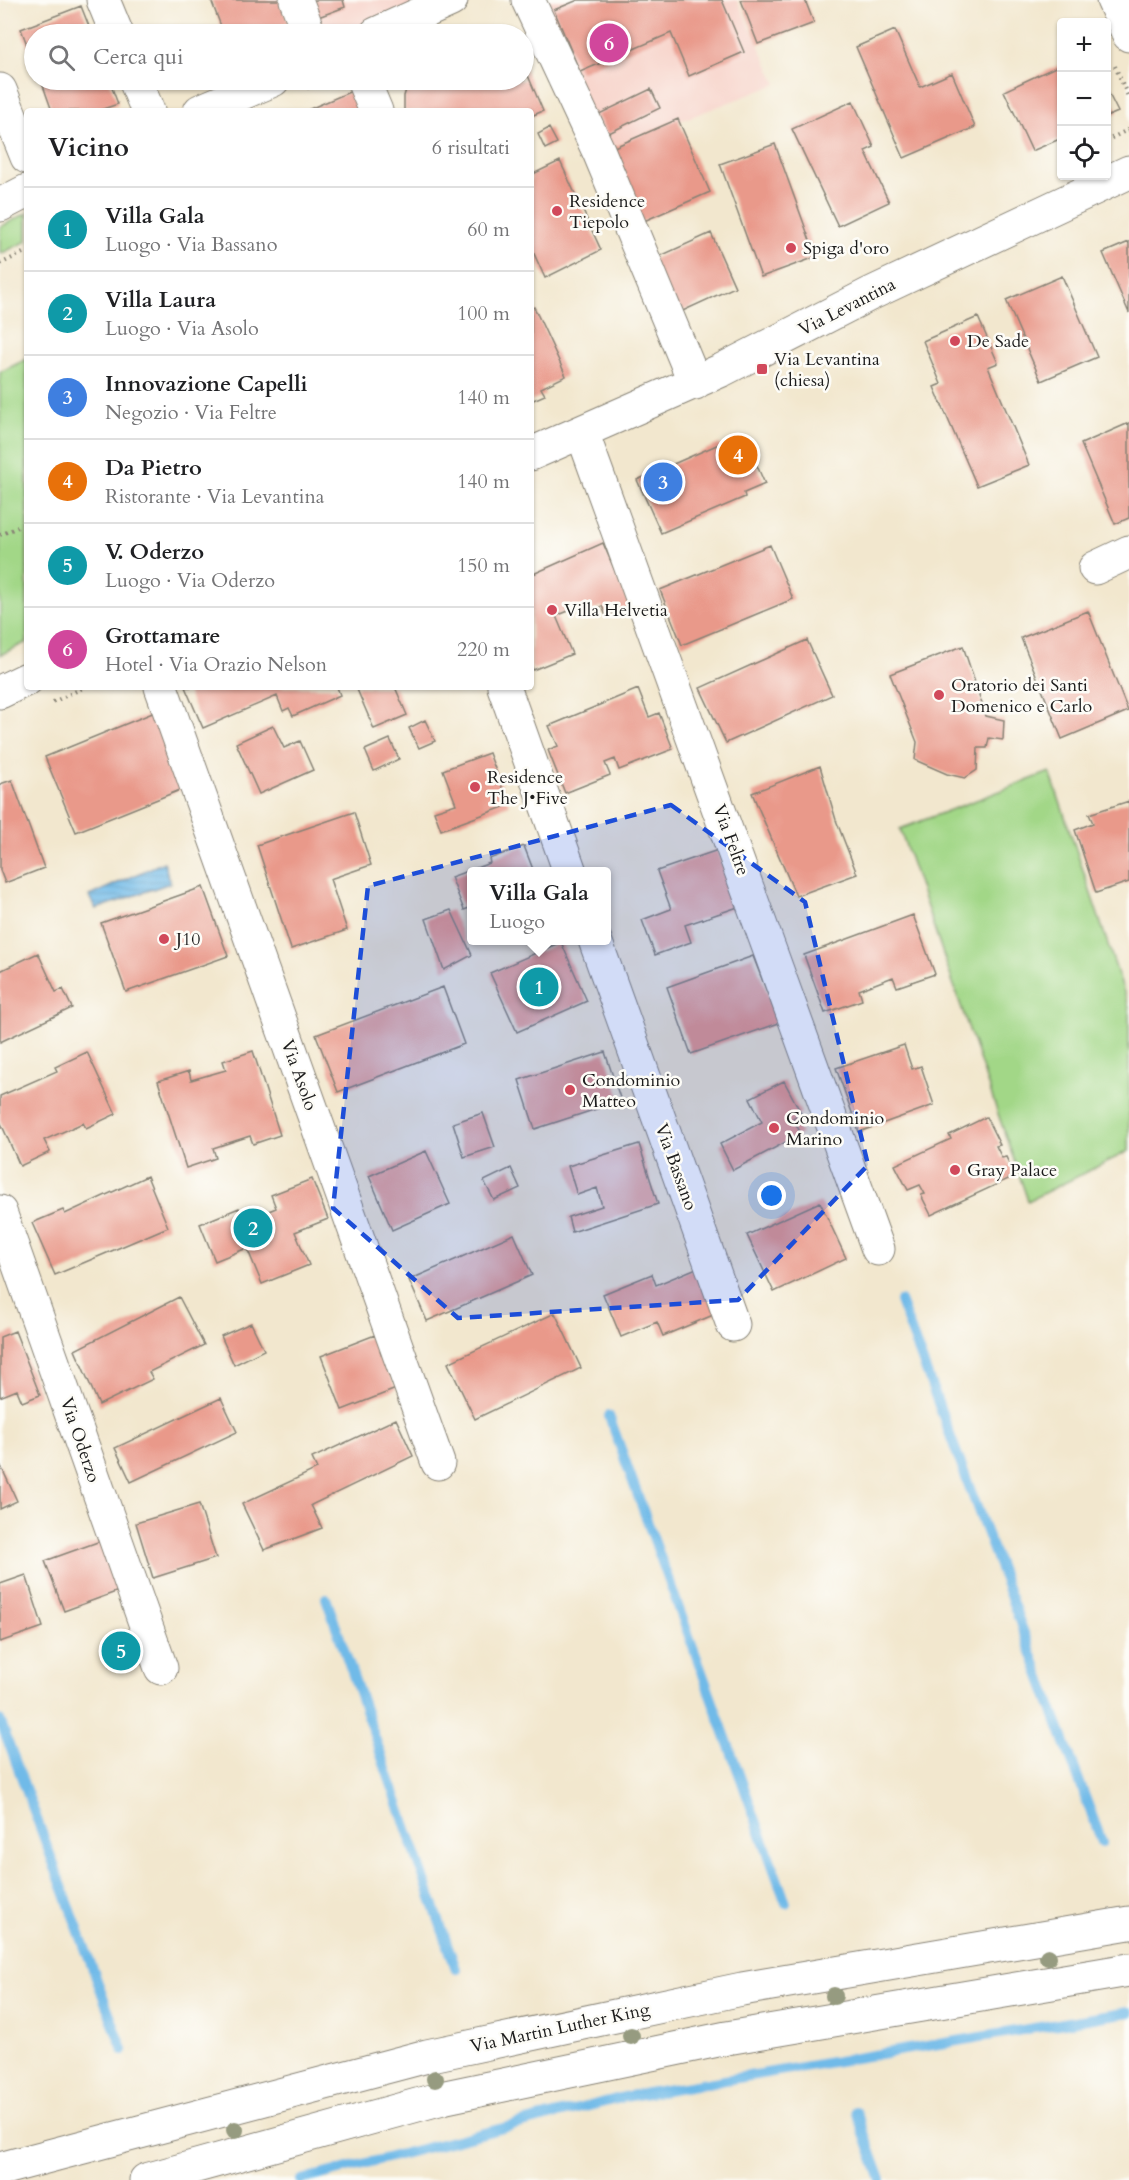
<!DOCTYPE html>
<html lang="it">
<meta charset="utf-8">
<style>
:root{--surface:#fff;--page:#f6f6f6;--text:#202124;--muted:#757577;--line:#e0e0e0;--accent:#db2777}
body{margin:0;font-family:Cardo,serif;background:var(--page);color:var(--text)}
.controls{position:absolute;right:18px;top:18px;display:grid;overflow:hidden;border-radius:6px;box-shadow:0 2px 4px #0004}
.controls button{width:54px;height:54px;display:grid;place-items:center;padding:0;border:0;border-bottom:2px solid var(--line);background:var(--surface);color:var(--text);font:30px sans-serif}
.you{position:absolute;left:772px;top:1196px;width:21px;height:21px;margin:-15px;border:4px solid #fff;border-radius:50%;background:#1a73e8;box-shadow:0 0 0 9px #1a73e833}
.badge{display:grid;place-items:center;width:39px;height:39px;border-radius:50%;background:var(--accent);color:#fff;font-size:20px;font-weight:700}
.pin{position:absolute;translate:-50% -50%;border:3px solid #fff;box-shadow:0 2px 6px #0006}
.popup{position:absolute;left:467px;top:867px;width:144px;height:78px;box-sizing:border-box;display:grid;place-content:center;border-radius:6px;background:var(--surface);filter:drop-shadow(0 2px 4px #0005);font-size:20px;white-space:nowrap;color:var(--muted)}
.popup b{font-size:22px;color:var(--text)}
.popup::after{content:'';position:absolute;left:50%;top:100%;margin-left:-12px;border:12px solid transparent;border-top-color:var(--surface)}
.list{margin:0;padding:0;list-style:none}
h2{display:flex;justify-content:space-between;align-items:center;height:78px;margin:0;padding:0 24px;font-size:26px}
h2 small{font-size:20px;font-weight:400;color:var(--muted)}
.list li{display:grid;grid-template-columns:39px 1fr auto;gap:18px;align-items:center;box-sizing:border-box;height:84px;padding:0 24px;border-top:2px solid var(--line)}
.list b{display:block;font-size:22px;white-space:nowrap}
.list p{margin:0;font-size:20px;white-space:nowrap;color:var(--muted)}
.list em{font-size:20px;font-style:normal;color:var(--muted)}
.icon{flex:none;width:33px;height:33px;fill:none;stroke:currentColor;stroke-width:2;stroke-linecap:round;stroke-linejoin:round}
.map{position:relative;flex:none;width:1129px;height:2180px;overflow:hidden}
.search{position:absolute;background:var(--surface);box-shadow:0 2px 4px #0004;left:24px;top:24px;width:510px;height:66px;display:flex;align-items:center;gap:15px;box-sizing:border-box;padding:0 21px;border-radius:33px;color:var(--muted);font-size:22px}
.panel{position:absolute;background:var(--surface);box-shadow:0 2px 4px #0004;left:24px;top:108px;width:510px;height:582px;border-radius:6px}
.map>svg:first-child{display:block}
.built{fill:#f7d1c8}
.green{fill:#a2d787;stroke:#5f7a52;stroke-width:1.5}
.water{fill:url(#water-rules);stroke:#466b82;stroke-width:1.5}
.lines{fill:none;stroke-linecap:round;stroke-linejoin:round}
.stream{stroke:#6fbae8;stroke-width:10}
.building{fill:#e9998a}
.minor-casing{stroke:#878275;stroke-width:35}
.major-casing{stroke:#878275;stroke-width:35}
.path{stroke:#878275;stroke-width:4;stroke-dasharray:1.5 4.5;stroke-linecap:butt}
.minor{stroke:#fff;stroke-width:33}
.major{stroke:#fff;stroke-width:33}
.tree{fill:#969b80}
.marked{fill:#1d4ed8;fill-opacity:0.2;stroke:#1d4ed8;stroke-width:4.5;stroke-dasharray:12 8;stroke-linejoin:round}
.poi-dot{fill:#d1495b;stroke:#fdfcf7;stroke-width:2}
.labels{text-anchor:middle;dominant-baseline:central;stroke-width:5;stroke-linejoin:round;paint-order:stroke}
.poi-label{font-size:18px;fill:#1c1c1c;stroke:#fdfcf7;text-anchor:start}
.street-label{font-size:18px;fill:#1c1c1c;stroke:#fdfcf7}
</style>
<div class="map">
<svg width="1129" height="2180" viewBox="0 0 1129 2180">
<defs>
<pattern id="water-rules" width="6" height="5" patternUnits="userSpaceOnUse" patternTransform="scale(1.5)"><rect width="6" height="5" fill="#6fbae8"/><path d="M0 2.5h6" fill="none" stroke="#609fc6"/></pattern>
</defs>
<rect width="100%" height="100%" fill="#fdfcf7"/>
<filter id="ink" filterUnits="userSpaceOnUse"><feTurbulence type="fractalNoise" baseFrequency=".0167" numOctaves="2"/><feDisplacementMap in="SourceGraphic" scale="12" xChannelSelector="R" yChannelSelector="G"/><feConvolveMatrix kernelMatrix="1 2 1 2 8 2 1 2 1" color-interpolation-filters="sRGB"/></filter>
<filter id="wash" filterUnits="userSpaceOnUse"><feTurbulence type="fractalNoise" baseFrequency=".008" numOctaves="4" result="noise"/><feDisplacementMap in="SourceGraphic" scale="24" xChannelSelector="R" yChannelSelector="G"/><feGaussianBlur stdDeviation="1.35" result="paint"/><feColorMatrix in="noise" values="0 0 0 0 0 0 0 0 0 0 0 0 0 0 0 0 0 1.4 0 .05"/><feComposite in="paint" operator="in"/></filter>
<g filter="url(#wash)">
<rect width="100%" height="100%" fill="#f2e7ce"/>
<path class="built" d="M 296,0 L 421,0 L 376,34 L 309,34 Z
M 528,0 L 737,0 L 777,84 L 599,152 Z"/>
<path class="green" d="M 27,213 L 27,241 L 0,254 L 0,227 Z
M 27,359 L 27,642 L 0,655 L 0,372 Z
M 1050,772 L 1129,1007 L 1129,1151 L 1028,1201 L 900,829 Z"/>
<path class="water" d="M 164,862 L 170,883 L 96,909 L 89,896 Z"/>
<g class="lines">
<path class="stream" d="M 900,1301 L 1102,1842
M 609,1416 L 786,1903
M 326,1598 L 456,1969
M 0,1720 L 123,2050
M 856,2111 L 881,2180
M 301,2180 L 624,2097 L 1129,2012"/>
</g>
<g id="blocks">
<path class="building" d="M 211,0 L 280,0 L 289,23 L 255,34 L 224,34 Z
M 306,0 L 343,0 L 345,7 L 313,19 Z
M 578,0 L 722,0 L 744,52 L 689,76 L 671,33 L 580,72 L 554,10 Z
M 741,0 L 805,0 L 814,23 L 758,44 Z
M 81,6 L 92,34 L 34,34 L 34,63 L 21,29 Z
M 506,28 L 510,34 L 490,34 Z
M 895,30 L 920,87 L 952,73 L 975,127 L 904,158 L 856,47 Z
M 1062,64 L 1062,138 L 1032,151 L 1004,91 Z
M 524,66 L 543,111 L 531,116 L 531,111 L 404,111 L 404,96 L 409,80 L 524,80 Z
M 41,80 L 109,80 L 118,104 L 97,111 L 52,111 Z
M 1106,88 L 1118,112 L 1106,117 Z
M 651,89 L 660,108 L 607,134 L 597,115 Z
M 354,90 L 363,111 L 305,111 Z
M 853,101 L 874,147 L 865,151 L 889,202 L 838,226 L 792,129 Z
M 678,119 L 710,192 L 635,225 L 603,152 Z
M 549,128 L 557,143 L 545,149 L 538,134 Z
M 775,144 L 816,257 L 761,277 L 720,164 Z
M 560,161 L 601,250 L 545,278 L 531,247 L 531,175 Z
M 711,233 L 735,287 L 674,315 L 649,261 Z
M 1129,242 L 1129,313 L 1103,253 Z
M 1062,276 L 1097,357 L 1041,381 L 1006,300 Z
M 534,307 L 566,376 L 541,388 L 545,395 L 531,401 L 531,309 Z
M 978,317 L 998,363 L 988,367 L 1029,465 L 977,486 L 934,387 L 941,384 L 923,341 Z
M 1129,423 L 1129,518 L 1115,524 L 1081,444 Z
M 745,438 L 765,484 L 744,493 L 745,497 L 661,533 L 637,480 L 719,444 L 721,448 Z
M 603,543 L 630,606 L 606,616 L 602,606 L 585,614 L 581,606 L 556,616 L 572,654 L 533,670 L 531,665 L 531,575 Z
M 770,545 L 793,599 L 682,645 L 660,590 Z
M 1088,611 L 1128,711 L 1062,739 L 1021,638 Z
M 807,640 L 832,695 L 726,743 L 700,688 Z
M 963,646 L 986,716 L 1004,720 L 1003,740 L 989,738 L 987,748 L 978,748 L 977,770 L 965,778 L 947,774 L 915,760 L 917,742 L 890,674 Z
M 185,687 L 337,687 L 340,695 L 293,716 L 289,708 L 283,711 L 277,696 L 203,728 Z
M 356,687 L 395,687 L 407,715 L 374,729 Z
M 638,689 L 649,717 L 659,713 L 673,749 L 619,770 L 615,759 L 605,763 L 610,775 L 565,793 L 548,750 L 558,746 L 549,726 Z
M 155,712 L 185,788 L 76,832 L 45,757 Z
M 425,720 L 435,741 L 419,748 L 409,728 Z
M 273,726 L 284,748 L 300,741 L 313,770 L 259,794 L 236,743 Z
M 390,739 L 399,759 L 374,771 L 365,750 Z
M 489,753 L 509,805 L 441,830 L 434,811 L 456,804 L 443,770 Z
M 820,766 L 836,820 L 857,874 L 796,896 L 752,793 Z
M 12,780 L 44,868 L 5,883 L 0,870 L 0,784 Z
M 1129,801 L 1129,882 L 1096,893 L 1075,830 L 1093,823 L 1089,814 Z
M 354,812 L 371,865 L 330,879 L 347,930 L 291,949 L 257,845 Z
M 524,846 L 534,872 L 472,872 L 472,907 L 464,910 L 451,877 L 490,863 L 489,859 Z
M 718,850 L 738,907 L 685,925 L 691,942 L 655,955 L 642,920 L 671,909 L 657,871 Z
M 203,887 L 228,956 L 126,992 L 101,923 Z
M 451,910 L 472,955 L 444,970 L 426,919 Z
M 913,915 L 935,974 L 897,987 L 893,977 L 859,990 L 862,1000 L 825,1013 L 804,955 Z
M 561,942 L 587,1001 L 517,1032 L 490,973 Z
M 38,953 L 56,992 L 63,989 L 72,1008 L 0,1042 L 0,971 Z
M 753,956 L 779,1023 L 691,1054 L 667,987 Z
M 443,987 L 464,1044 L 338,1092 L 316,1035 Z
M 904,1045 L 912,1069 L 921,1066 L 934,1105 L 859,1132 L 836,1068 Z
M 253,1051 L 280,1135 L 253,1144 L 250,1136 L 213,1148 L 216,1158 L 186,1168 L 158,1081 L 189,1071 L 191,1080 L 226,1070 L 223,1061 Z
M 87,1052 L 116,1114 L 86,1128 L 83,1123 L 44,1140 L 50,1152 L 20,1166 L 0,1121 L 0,1096 L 57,1071 L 55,1067 Z
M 605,1052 L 621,1101 L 535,1129 L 519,1080 Z
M 784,1081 L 801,1113 L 793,1118 L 801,1134 L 733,1170 L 720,1144 L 762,1122 L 750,1098 Z
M 483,1113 L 495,1147 L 464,1157 L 453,1123 Z
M 986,1117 L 1000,1145 L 996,1146 L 1002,1158 L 1006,1157 L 1015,1176 L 931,1215 L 921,1195 L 925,1194 L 920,1185 L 908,1190 L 895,1165 L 951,1139 L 949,1135 Z
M 639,1144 L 658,1204 L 572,1232 L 568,1217 L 602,1206 L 597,1188 L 577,1195 L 568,1166 Z
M 426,1151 L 450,1204 L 392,1230 L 369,1176 Z
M 511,1168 L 520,1188 L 494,1200 L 484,1181 Z
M 147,1176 L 168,1227 L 55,1275 L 32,1223 L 63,1210 L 65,1214 Z
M 312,1179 L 328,1219 L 295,1232 L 309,1265 L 262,1284 L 247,1248 L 215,1261 L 200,1224 L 239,1208 L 244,1221 L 276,1208 L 271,1195 Z
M 820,1202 L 846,1258 L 774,1292 L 747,1235 Z
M 514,1234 L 532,1275 L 427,1321 L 409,1280 Z
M 699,1267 L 718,1313 L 663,1336 L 657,1322 L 621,1337 L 603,1294 L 652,1274 L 656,1285 Z
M 179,1297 L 204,1345 L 149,1372 L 153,1379 L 99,1405 L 75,1350 Z
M 555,1313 L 581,1368 L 475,1419 L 448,1363 Z
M 251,1323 L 264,1350 L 234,1365 L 221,1336 Z
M 15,1331 L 40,1395 L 22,1402 L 17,1390 L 0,1397 L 0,1337 Z
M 375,1335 L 396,1389 L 342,1410 L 321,1356 Z
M 221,1398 L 237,1432 L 131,1482 L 115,1448 Z
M 396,1419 L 413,1456 L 311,1505 L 322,1528 L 264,1550 L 242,1504 L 317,1469 L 312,1458 Z
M 0,1464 L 17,1501 L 0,1509 Z
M 199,1504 L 216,1558 L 153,1578 L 136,1523 Z
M 106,1539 L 124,1589 L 64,1611 L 45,1561 Z
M 26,1575 L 43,1627 L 0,1642 L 0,1584 Z
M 131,1636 L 137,1659 L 110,1666 L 104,1643 Z"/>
</g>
</g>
<g filter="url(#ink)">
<use href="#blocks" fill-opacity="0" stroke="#878275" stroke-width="1.5"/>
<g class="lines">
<defs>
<path id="minor" d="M 103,0 L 117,34
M 296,0 L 309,34
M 528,0 L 599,152 L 695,383
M 1113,0 L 1129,35
M 376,34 L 451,0
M 135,80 L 148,111
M 363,80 L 376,111
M 0,90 L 27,157
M 200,111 L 273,80
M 0,205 L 27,191
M 582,432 L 878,1249
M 531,454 L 722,370 L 870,294 L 1129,172
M 1095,568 L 1129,552
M 161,687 L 438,1463
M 504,687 L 570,872
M 0,692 L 27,679
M 595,940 L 733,1325
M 0,1212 L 161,1668"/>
<path id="major" d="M 0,2169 L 427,2056 L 742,1989 L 1129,1923
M 146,2180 L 446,2097 L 727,2038 L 1129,1970"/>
</defs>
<use href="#minor" class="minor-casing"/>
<use href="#major" class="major-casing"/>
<path class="path" d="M 1115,66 L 1129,99
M 307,88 L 326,80
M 1106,141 L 1129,129
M 0,264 L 27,251
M 0,535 L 27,523
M 53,702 L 85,687"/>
<use href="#minor" class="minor"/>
<use href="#major" class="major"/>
</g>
<g class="tree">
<circle cx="1048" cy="1957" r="9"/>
<circle cx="834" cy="1996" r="9"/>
<circle cx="631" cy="2036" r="9"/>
<circle cx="435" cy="2079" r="9"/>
<circle cx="235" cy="2130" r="9"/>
</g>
</g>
<path class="marked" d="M 671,805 L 805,902 L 868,1165 L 738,1300 L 458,1318 L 333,1208 L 368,886 Z"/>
<g class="poi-dot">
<circle cx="557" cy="211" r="6"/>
<circle cx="791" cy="248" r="6"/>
<circle cx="955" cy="341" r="6"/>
<rect x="756" y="363" width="12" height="12" rx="3"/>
<circle cx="552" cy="610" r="6"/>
<circle cx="939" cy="695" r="6"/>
<circle cx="475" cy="787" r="6"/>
<circle cx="164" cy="939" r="6"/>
<circle cx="570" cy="1090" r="6"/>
<circle cx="774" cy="1128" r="6"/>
<circle cx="955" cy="1170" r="6"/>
</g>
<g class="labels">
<g class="poi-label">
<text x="569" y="201">Residence<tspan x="569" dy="21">Tiepolo</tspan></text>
<text x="803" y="248">Spiga d'oro</text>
<text x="967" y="341">De Sade</text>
<text x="774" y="359">Via Levantina<tspan x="774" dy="21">(chiesa)</tspan></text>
<text x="564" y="610">Villa Helvetia</text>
<text x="951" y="685">Oratorio dei Santi<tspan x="951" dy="21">Domenico e Carlo</tspan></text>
<text x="487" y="777">Residence<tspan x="487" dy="21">The J•Five</tspan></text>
<text x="176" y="939">J10</text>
<text x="582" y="1080">Condominio<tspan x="582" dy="21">Matteo</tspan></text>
<text x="786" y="1118">Condominio<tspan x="786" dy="21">Marino</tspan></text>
<text x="967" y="1170">Gray Palace</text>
</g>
<g class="street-label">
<text transform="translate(847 307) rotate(-27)">Via Levantina</text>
<text transform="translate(731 840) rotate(70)">Via Feltre</text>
<text transform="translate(299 1075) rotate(70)">Via Asolo</text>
<text transform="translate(676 1167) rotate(70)">Via Bassano</text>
<text transform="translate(80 1440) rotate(71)">Via Oderzo</text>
<text transform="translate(560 2028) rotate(-12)">Via Martin Luther King</text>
</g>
</g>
</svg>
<div class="controls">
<button>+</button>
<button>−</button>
<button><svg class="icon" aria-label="locate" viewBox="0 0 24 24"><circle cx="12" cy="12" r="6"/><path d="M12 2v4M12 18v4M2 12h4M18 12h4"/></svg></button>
</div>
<div class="you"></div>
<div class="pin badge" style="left:539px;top:987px;background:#0f9aa8">1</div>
<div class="popup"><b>Villa Gala</b>Luogo</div>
<div class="pin badge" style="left:253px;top:1228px;background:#0f9aa8">2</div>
<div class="pin badge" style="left:663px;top:482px;background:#3f7fe0">3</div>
<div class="pin badge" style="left:738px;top:455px;background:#e8710a">4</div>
<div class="pin badge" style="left:121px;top:1651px;background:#0f9aa8">5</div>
<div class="pin badge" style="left:609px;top:43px;background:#d1479c">6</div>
<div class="search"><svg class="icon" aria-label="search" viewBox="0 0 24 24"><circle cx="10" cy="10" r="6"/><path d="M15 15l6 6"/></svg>Cerca qui</div>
<section class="panel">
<h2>Vicino<small>6 risultati</small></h2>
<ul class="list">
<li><span class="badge" style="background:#0f9aa8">1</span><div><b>Villa Gala</b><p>Luogo · Via Bassano</p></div><em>60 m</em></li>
<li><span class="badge" style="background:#0f9aa8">2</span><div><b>Villa Laura</b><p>Luogo · Via Asolo</p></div><em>100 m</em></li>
<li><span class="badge" style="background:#3f7fe0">3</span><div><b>Innovazione Capelli</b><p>Negozio · Via Feltre</p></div><em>140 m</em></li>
<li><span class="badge" style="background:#e8710a">4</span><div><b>Da Pietro</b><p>Ristorante · Via Levantina</p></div><em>140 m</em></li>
<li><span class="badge" style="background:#0f9aa8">5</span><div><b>V. Oderzo</b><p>Luogo · Via Oderzo</p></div><em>150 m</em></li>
<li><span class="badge" style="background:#d1479c">6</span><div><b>Grottamare</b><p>Hotel · Via Orazio Nelson</p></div><em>220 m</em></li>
</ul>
</section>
</div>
